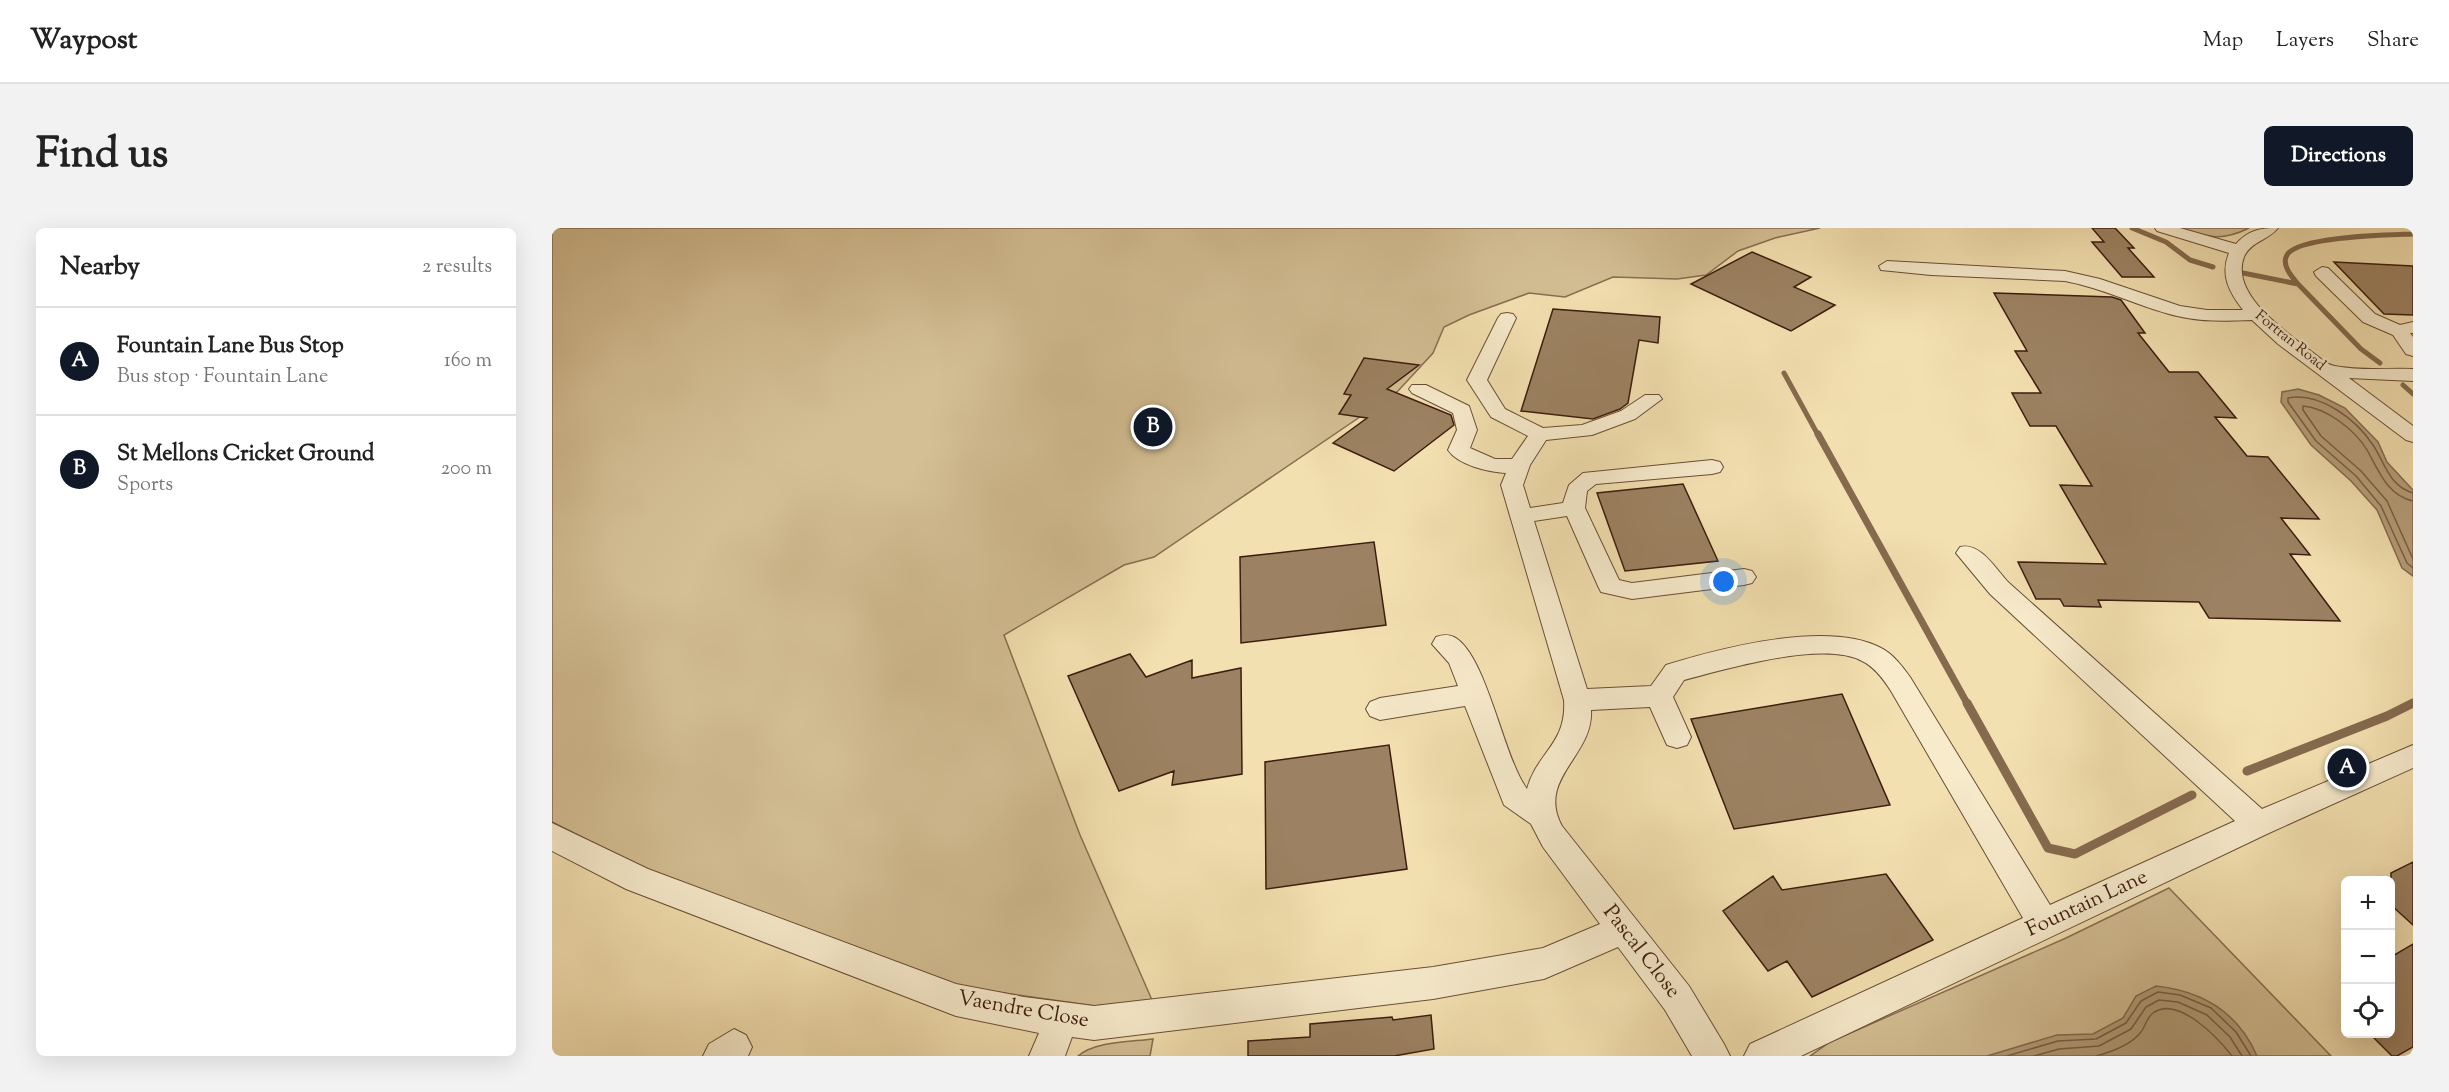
<!DOCTYPE html>
<meta charset="utf-8">
<style>
:root{--surface:#fff;--page:#f2f2f2;--text:#222;--muted:#767676;--line:#e0e0e0;--accent:#111827}
body{margin:0;font-family:"Sorts Mill Goudy",serif;background:var(--page);color:var(--text)}
.controls{position:absolute;right:18px;bottom:18px;display:grid;overflow:hidden;border-radius:9px;box-shadow:0 6px 24px #0002}
.controls button{width:54px;height:54px;display:grid;place-items:center;padding:0;border:0;border-bottom:2px solid var(--line);background:var(--surface);color:var(--text);font:30px sans-serif}
.you{position:absolute;left:1172px;top:354px;width:21px;height:21px;margin:-15px;border:4px solid #fff;border-radius:50%;background:#1a73e8;box-shadow:0 0 0 9px #1a73e833}
.badge{display:grid;place-items:center;width:39px;height:39px;border-radius:50%;background:var(--accent);color:#fff;font-size:20px;font-weight:700}
.pin{position:absolute;translate:-50% -50%;border:3px solid #fff;box-shadow:0 2px 6px #0006}
.list{margin:0;padding:0;list-style:none}
h2{display:flex;justify-content:space-between;align-items:center;height:78px;margin:0;padding:0 24px;font-size:26px}
h2 small{font-size:20px;font-weight:400;color:var(--muted)}
.list li{display:grid;grid-template-columns:39px 1fr auto;gap:18px;align-items:center;box-sizing:border-box;height:108px;padding:0 24px;border-top:2px solid var(--line)}
.list b{display:block;font-size:22px;white-space:nowrap}
.list p{margin:0;font-size:20px;white-space:nowrap;color:var(--muted)}
.list em{font-size:20px;font-style:normal;color:var(--muted)}
.icon{flex:none;width:33px;height:33px;fill:none;stroke:currentColor;stroke-width:2;stroke-linecap:round;stroke-linejoin:round}
.map{position:relative;flex:none;width:1861px;height:828px;overflow:hidden;border-radius:9px}
header{display:flex;align-items:center;gap:36px;box-sizing:border-box;height:84px;padding:0 30px;background:var(--surface);border-bottom:2px solid var(--line)}
header strong{font-size:28px}
nav{display:flex;gap:33px;margin-inline-start:auto;font-size:21px}
.intro{display:flex;align-items:center;justify-content:space-between;box-sizing:border-box;height:144px;padding:0 36px}
h1{margin:0;font-size:42px}
.button{padding:15px 27px;border-radius:9px;background:var(--accent);color:#fff;font-size:21px;font-weight:700}
main{display:flex;gap:36px;padding:0 36px}
aside{flex:1;background:var(--surface);border-radius:9px;box-shadow:0 6px 24px #0002}
.map>svg:first-child{display:block}
.green{fill:#d4bf94;stroke:#886e51;stroke-width:1.5}
.water{fill:#b59e79;stroke:#856a4e;stroke-width:1.5}
.lines{fill:none;stroke-linecap:round;stroke-linejoin:round}
.shore{stroke:#795e44;stroke-width:1.5}
.stream-far2{stroke:#856a4e;stroke-width:5}
.stream-far1{stroke:#856a4e;stroke-width:7}
.stream{stroke:#856a4e;stroke-width:9}
.building{fill:#9c8262;stroke:#3d1d0e;stroke-width:1.5}
.minor-casing{stroke:#6a4e36;stroke-width:2}
.minor{fill:#f7ebcc;fill-rule:evenodd}
.labels{text-anchor:middle;dominant-baseline:central;stroke-width:5;stroke-linejoin:round;paint-order:stroke}
.far-street-label{font-size:15px;fill:#3d1d0e;stroke:#f7ebcc}
.near-street-label{font-size:21px;fill:#3d1d0e;stroke:#f7ebcc}
</style>
<header>
<strong>Waypost</strong>
<nav><a>Map</a><a>Layers</a><a>Share</a></nav>
</header>
<div class="intro"><h1>Find us</h1><a class="button">Directions</a></div>
<main>
<aside>
<h2>Nearby<small>2 results</small></h2>
<ul class="list">
<li><span class="badge">A</span><div><b>Fountain Lane Bus Stop</b><p>Bus stop · Fountain Lane</p></div><em>160 m</em></li>
<li><span class="badge">B</span><div><b>St Mellons Cricket Ground</b><p>Sports</p></div><em>200 m</em></li>
</ul>
</aside>
<div class="map">
<svg width="1861" height="828" viewBox="0 0 1861 828">
<rect width="100%" height="100%" fill="#f3e0b0"/>
<filter id="stains"><feTurbulence type="fractalNoise" baseFrequency=".00333" numOctaves="4"/><feColorMatrix values="0 0 0 0 .2 0 0 0 0 .09 0 0 0 0 .02 0 0 0 .5 -.17"/></filter>
<radialGradient id="worn" r=".72"><stop offset=".6" stop-color="#630" stop-opacity="0"/><stop offset="1" stop-color="#630" stop-opacity=".3"/></radialGradient>
<path class="green" d="M 0,0 L 1268,0 L 1223,10 L 1186,23 L 1154,47 L 1125,51 L 1061,49 L 1013,69 L 977,65 L 917,87 L 892,99 L 881,125 L 846,163 L 602,329 L 572,337 L 452,407 L 528,607 L 600,772 L 543,778 L 410,759 L 95,642 L 0,594 Z
M 1627,0 L 1697,0 C 1669,14 1656,9 1627,0 Z
M 1617,660 L 1779,828 L 1258,828 L 1278,814 L 1514,710 Z
M 601,811 L 598,828 L 526,828 C 544,813 578,814 601,811 Z"/>
<path class="water" d="M 1746,161 L 1767,167 L 1793,180 L 1826,214 L 1835,234 L 1861,262 L 1861,348 L 1850,340 L 1825,282 L 1799,253 L 1759,217 L 1729,174 L 1730,164 Z
M 1604,758 C 1650,763 1686,784 1705,828 L 1435,828 L 1505,807 L 1541,806 L 1571,790 L 1584,768 Z"/>
<g class="lines">
<path class="shore" d="M 1861,265 C 1837,258 1833,235 1821,217 C 1804,191 1768,164 1736,170 L 1736,174 L 1764,213 L 1804,248 L 1829,278 L 1855,335 L 1861,340
M 1861,273 C 1835,267 1827,243 1815,222 C 1803,202 1775,180 1751,178 L 1751,182 L 1769,208 L 1809,243 L 1835,273 L 1861,331
M 1455,828 L 1506,813 L 1544,811 L 1574,795 L 1589,773 L 1606,764 L 1628,767 L 1659,780 L 1684,804 L 1699,828
M 1482,828 L 1507,821 L 1547,818 L 1579,801 L 1594,779 L 1607,772 L 1626,774 L 1655,787 L 1678,809 L 1690,828
M 1544,828 C 1559,824 1579,817 1589,804 C 1593,799 1595,789 1601,785 C 1626,767 1666,810 1680,828"/>
<path class="stream-far2" d="M 1580,0 L 1614,14 L 1638,32 L 1661,39
M 1691,45 L 1746,56 C 1740,49 1729,37 1735,27 C 1746,8 1838,7 1861,6
M 1746,56 L 1809,121 L 1828,135
M 1232,145 L 1266,207
M 1851,157 L 1861,166"/>
<path class="stream-far1" d="M 1266,206 L 1416,477
M 1858,477 L 1861,475"/>
<path class="stream" d="M 1415,475 L 1496,620 L 1523,626 L 1640,567
M 1695,543 L 1835,488 L 1861,475"/>
</g>
<path class="building" d="M 1540,0 L 1563,0 L 1582,20 L 1576,20 L 1602,49 L 1570,49 L 1540,14 L 1552,14 Z
M 1200,24 L 1259,49 L 1242,59 L 1283,77 L 1239,103 L 1139,56 Z
M 1782,34 L 1861,38 L 1861,87 L 1832,86 Z
M 1442,65 L 1560,69 L 1569,72 L 1593,105 L 1586,105 L 1617,144 L 1646,144 L 1684,190 L 1663,189 L 1695,228 L 1716,229 L 1767,291 L 1729,290 L 1758,327 L 1738,326 L 1788,393 L 1657,390 L 1647,374 L 1546,372 L 1549,379 L 1512,378 L 1508,371 L 1484,371 L 1466,334 L 1554,336 L 1508,257 L 1540,258 L 1504,198 L 1478,198 L 1460,165 L 1489,165 L 1463,123 L 1475,123 Z
M 1001,81 L 1108,89 L 1106,115 L 1087,112 L 1076,175 L 1068,181 L 1041,191 L 969,183 Z
M 812,130 L 867,137 L 835,161 L 899,187 L 902,197 L 842,243 L 781,215 L 815,190 L 787,186 L 799,167 L 792,166 Z
M 1131,256 L 1166,333 L 1073,343 L 1045,265 Z
M 822,314 L 834,397 L 689,415 L 688,329 Z
M 578,426 L 594,449 L 640,432 L 640,450 L 689,440 L 690,546 L 620,557 L 622,543 L 567,563 L 516,448 Z
M 1290,466 L 1338,577 L 1182,601 L 1139,491 Z
M 837,517 L 855,641 L 714,661 L 713,534 Z
M 1861,634 L 1861,697 L 1839,677 L 1839,645 Z
M 1334,646 L 1381,712 L 1260,769 L 1235,733 L 1216,743 L 1171,683 L 1221,648 L 1230,662 Z
M 1861,716 L 1861,819 L 1845,828 L 1840,828 L 1818,806 L 1839,806 L 1839,729 Z
M 879,787 L 882,821 L 842,828 L 696,828 L 696,813 L 758,809 L 758,796 L 840,789 L 841,792 Z"/>
<g class="lines">
<defs>
<path id="minor" d="M 1603,0 L 1628,0 L 1684,16 C 1697,2 1708,0 1726,0 C 1717,12 1698,14 1692,29 C 1678,66 1732,102 1756,121 C 1764,126 1774,137 1783,138 C 1808,143 1836,140 1861,141 L 1861,153 L 1797,150 L 1861,198 L 1861,214 L 1854,212 L 1726,116 L 1700,92 C 1675,93 1650,94 1625,88 C 1587,79 1552,60 1513,53 L 1379,47 L 1329,42 L 1327,38 L 1335,33 L 1513,43 L 1548,51 L 1628,78 L 1655,82 L 1691,82 C 1677,64 1668,47 1677,25 L 1605,3 Z
M 1770,39 L 1776,40 L 1823,86 L 1848,97 L 1861,94 L 1861,105 L 1858,105 L 1861,109 L 1861,128 L 1854,126 L 1841,107 L 1811,94 L 1764,48 L 1762,44 Z
M 955,85 L 961,86 L 964,90 L 935,152 L 953,181 L 991,200 L 1030,197 L 1069,183 L 1093,167 L 1107,167 L 1110,171 L 1083,191 L 1040,207 L 994,212 L 978,237 L 971,257 L 978,280 L 1011,275 L 1017,257 L 1031,245 L 1160,232 L 1168,234 L 1171,239 L 1168,244 L 1160,246 L 1044,256 L 1035,263 L 1033,280 L 1067,352 L 1080,355 L 1192,341 L 1200,343 L 1204,349 L 1200,355 L 1192,357 L 1080,371 L 1049,364 L 1046,358 L 1015,288 L 982,293 L 1035,461 L 1099,458 L 1114,437 C 1169,420 1276,392 1329,420 C 1341,426 1350,438 1358,449 L 1498,677 L 1683,593 L 1438,366 L 1404,325 L 1408,319 C 1428,314 1443,340 1456,354 L 1710,581 L 1861,517 L 1861,540 L 1717,605 L 1249,828 L 1192,828 L 1198,816 L 1471,690 L 1339,463 C 1332,452 1323,439 1310,433 C 1271,412 1175,441 1132,452 L 1121,469 L 1139,509 L 1135,517 L 1125,520 L 1115,517 L 1098,479 L 1039,482 C 1042,528 984,550 1010,598 L 1137,758 L 1172,816 L 1178,828 L 1140,828 L 1113,782 L 1066,719 L 992,751 L 881,771 L 542,812 L 520,809 L 513,828 L 477,828 L 487,805 L 404,788 L 74,661 L 0,623 L 0,595 L 96,641 L 404,756 L 472,769 L 542,778 L 881,739 L 991,720 L 1048,696 L 991,619 L 979,596 L 952,577 L 913,478 L 828,492 L 818,488 L 814,481 L 818,474 L 828,470 L 906,458 L 897,435 L 880,416 L 884,409 C 890,407 895,406 902,409 C 935,427 951,529 975,561 C 985,524 1015,516 1012,472 L 949,257 L 954,245 C 936,244 906,237 896,222 L 905,202 L 901,185 L 860,165 L 857,161 L 860,157 L 874,157 L 917,178 L 925,202 L 918,220 L 943,231 L 960,231 L 976,208 L 939,189 L 915,152 L 946,90 L 949,86 Z
M 182,801 L 194,807 L 200,819 L 196,828 L 151,828 L 157,816 Z"/>
</defs>
<use href="#minor" class="minor-casing"/>
<use href="#minor" class="minor"/>
</g>
<g class="labels">
<g class="far-street-label">
<text transform="translate(1738 113) rotate(39)">Fortran Road</text>
</g>
<g class="near-street-label">
<text transform="translate(1535 676) rotate(-25)">Fountain Lane</text>
<text transform="translate(1089 724) rotate(52)">Pascal Close</text>
<text transform="translate(471 782) rotate(10)">Vaendre Close</text>
</g>
</g>
<rect width="100%" height="100%" filter="url(#stains)"/>
<rect width="100%" height="100%" fill="url(#worn)"/>
</svg>
<div class="controls">
<button>+</button>
<button>−</button>
<button><svg class="icon" aria-label="locate" viewBox="0 0 24 24"><circle cx="12" cy="12" r="6"/><path d="M12 2v4M12 18v4M2 12h4M18 12h4"/></svg></button>
</div>
<div class="you"></div>
<div class="pin badge" style="left:1795px;top:540px">A</div>
<div class="pin badge" style="left:601px;top:199px">B</div>
</div>
</main>
